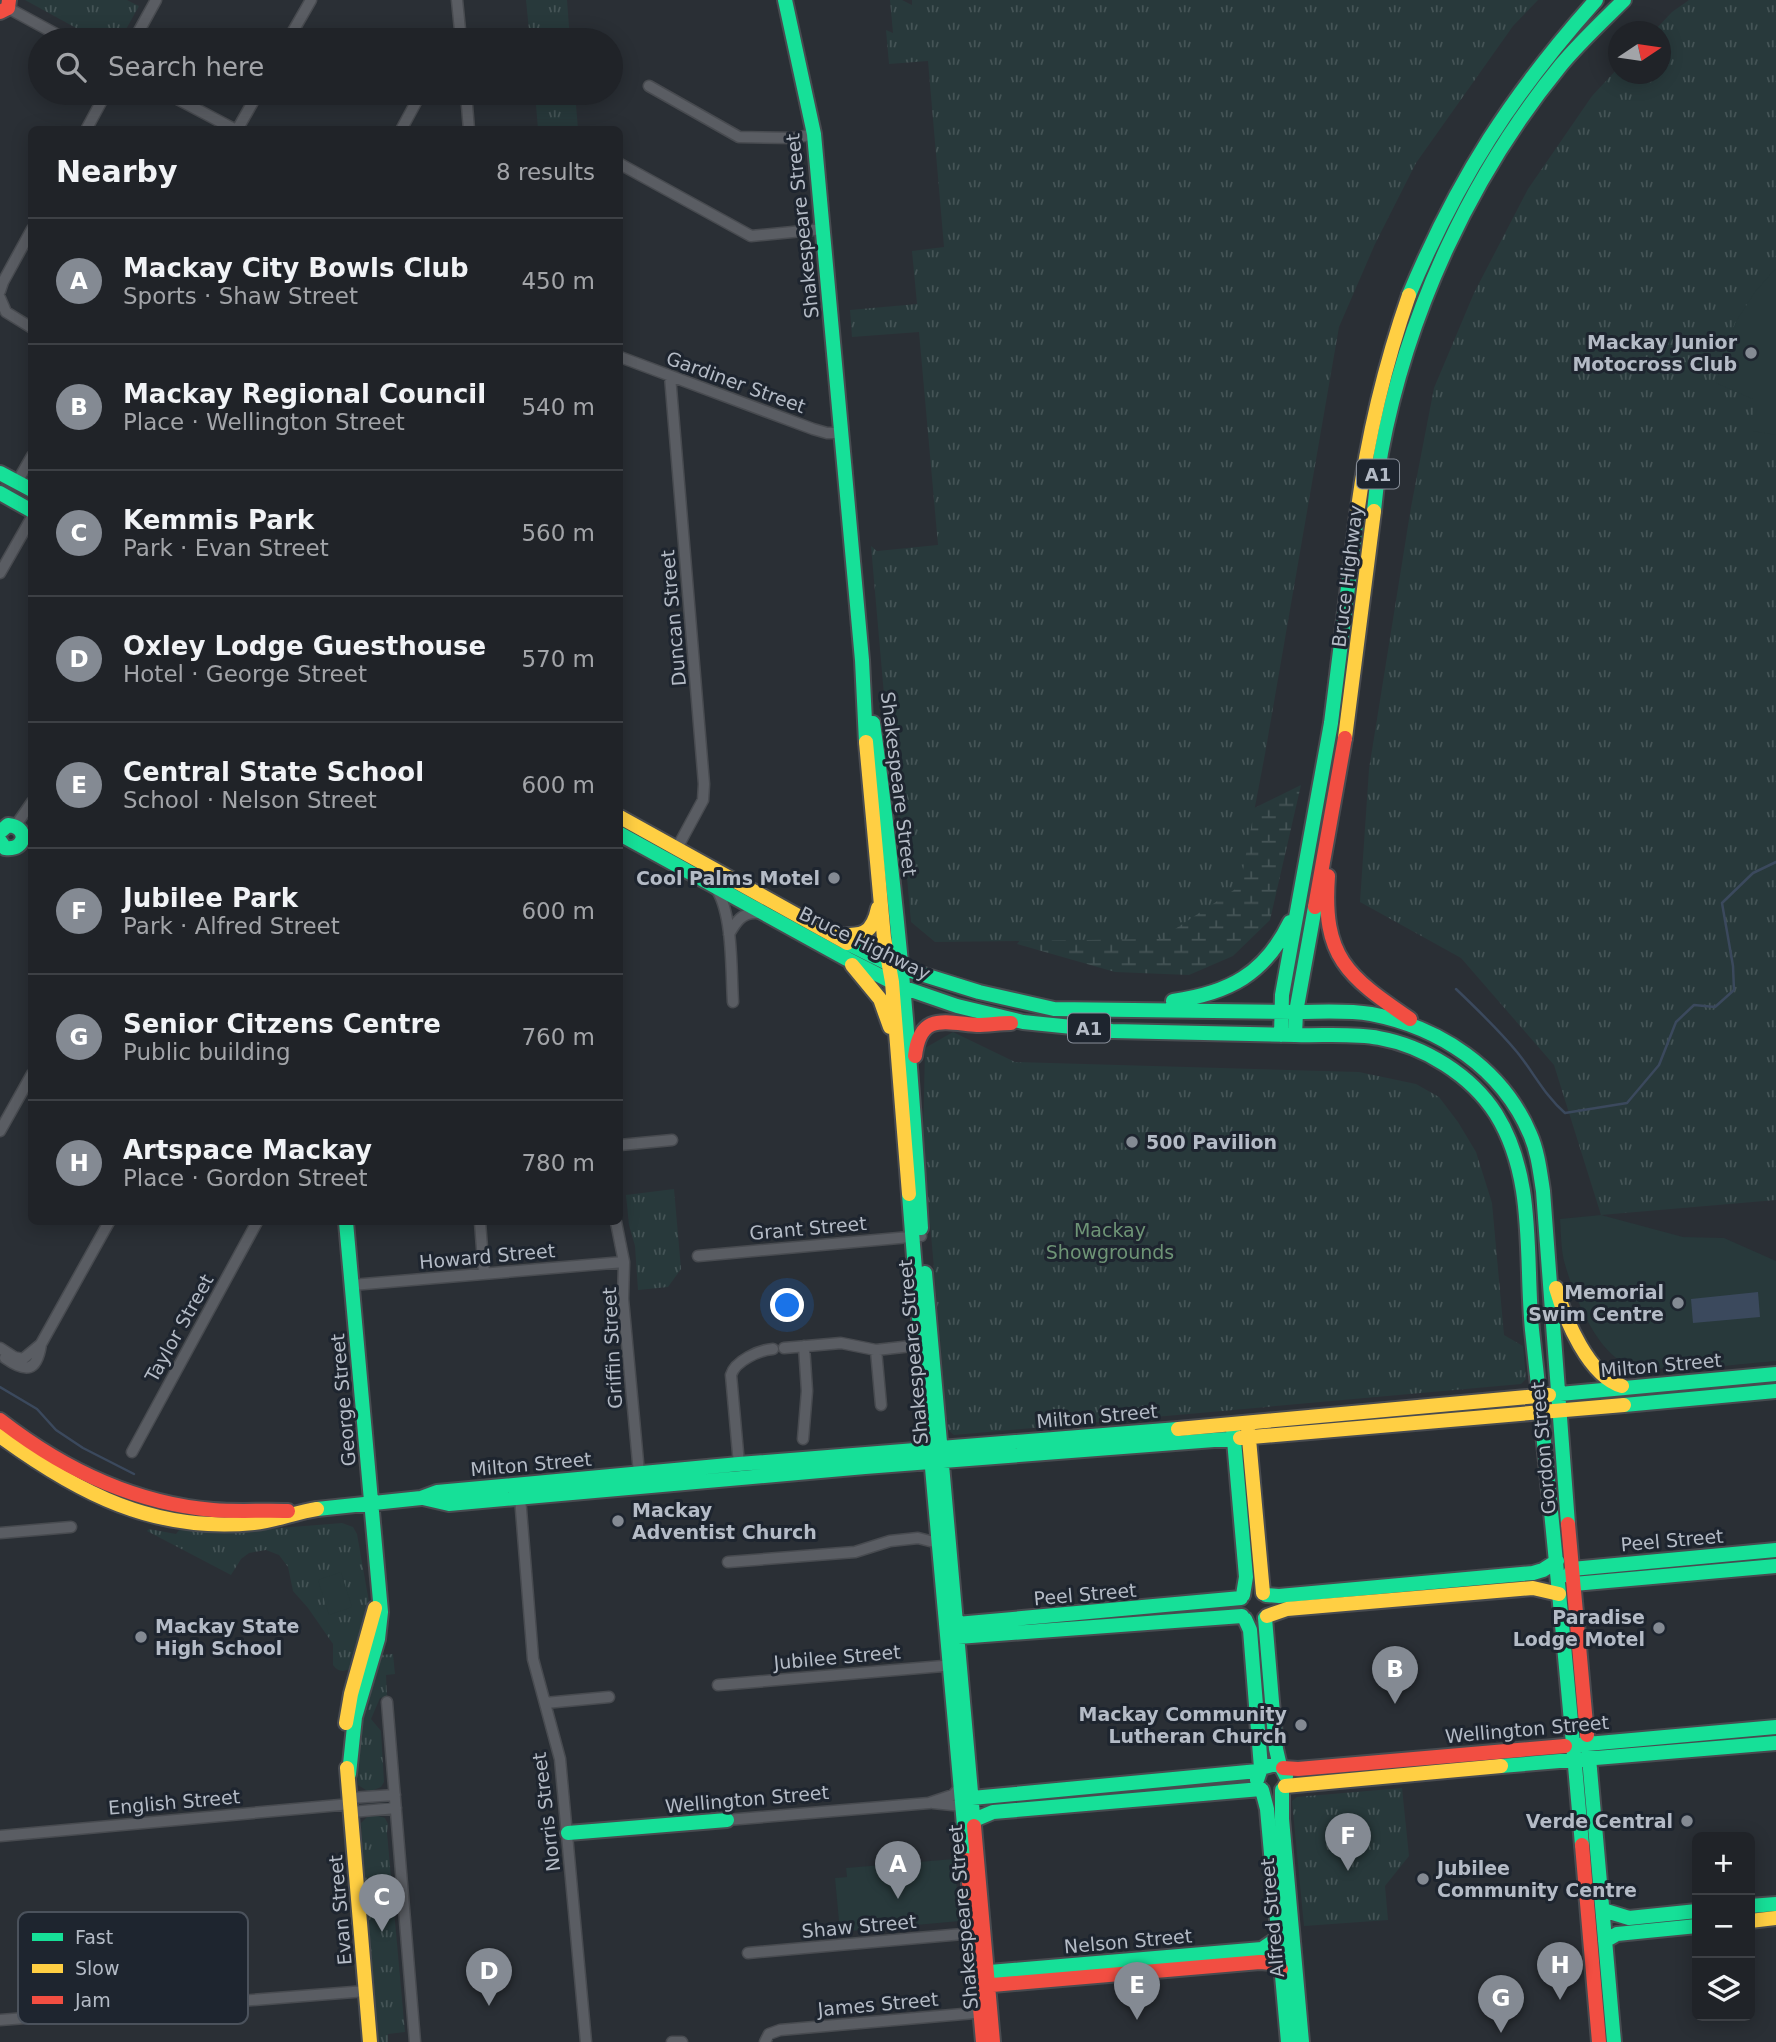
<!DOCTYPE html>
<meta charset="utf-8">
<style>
:root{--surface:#202328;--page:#2d2f34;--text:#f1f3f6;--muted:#a2a4a8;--line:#3d4045;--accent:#848a93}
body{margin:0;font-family:"DejaVu Sans",sans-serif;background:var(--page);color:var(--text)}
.controls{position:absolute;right:21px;bottom:21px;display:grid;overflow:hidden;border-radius:10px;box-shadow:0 4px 18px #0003}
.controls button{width:63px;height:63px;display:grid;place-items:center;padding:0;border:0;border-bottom:2px solid var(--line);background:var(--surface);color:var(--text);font:35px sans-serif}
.compass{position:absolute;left:1608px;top:21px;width:63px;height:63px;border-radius:50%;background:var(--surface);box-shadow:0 4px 18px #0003;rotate:77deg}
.you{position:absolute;left:788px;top:1306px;width:24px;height:24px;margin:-18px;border:5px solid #fff;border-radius:50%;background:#1a73e8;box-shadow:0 0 0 10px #1a73e833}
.badge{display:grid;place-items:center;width:46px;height:46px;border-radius:50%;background:var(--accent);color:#fff;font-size:23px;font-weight:700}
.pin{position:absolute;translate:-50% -58px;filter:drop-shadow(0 2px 4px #0008)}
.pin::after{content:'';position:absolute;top:37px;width:24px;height:21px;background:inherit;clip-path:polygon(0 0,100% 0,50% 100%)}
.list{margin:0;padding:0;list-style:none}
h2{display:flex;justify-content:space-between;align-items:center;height:91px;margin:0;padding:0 28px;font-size:30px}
h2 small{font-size:23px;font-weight:400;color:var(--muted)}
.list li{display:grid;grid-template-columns:46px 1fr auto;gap:21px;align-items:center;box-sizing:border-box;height:126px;padding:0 28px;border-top:2px solid var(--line)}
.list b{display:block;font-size:26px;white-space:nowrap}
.list p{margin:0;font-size:23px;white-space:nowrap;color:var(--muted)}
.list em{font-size:23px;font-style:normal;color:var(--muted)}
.icon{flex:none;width:38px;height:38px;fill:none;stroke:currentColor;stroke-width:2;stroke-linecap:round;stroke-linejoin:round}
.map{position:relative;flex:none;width:1776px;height:2042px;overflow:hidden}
.search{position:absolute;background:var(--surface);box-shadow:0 4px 18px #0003;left:28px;top:28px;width:595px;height:77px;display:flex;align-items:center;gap:18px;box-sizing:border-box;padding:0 24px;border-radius:38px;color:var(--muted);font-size:26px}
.panel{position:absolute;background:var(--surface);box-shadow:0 4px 18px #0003;left:28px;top:126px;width:595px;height:1099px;border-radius:10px}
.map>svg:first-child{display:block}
.wetland{fill:url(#wetland-marsh)}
.park{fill:url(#park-tufts)}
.pitch{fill:#28393b}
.water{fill:#3b495d}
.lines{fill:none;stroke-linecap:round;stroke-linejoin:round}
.stream{stroke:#3b495d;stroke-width:2.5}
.street-casing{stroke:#484b50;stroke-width:13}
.fast-casing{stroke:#484b50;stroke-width:18}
.slow-casing{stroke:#484b50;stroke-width:18}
.jam-casing{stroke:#484b50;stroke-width:18}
.street{stroke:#5a5d63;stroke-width:10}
.fast{stroke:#16e098;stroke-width:14}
.slow{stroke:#ffcf43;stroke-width:14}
.jam{stroke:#f24e42;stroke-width:14}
.poi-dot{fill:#848a93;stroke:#1e252f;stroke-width:2.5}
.labels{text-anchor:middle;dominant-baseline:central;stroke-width:6;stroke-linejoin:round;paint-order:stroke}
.shield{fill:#1e252f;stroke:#878e99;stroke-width:2}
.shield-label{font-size:18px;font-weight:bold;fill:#b4bbc6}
.street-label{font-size:19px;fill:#b4bbc6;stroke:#1e252f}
.poi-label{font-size:19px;font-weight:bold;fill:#b4bbc6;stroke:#1e252f;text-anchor:end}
.park-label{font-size:19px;fill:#6e9476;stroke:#1e252f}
.key{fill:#1e252f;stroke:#4b525c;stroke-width:2}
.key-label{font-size:19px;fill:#b4bbc6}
</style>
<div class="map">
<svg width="1776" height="2042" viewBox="0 0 1776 2042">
<defs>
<pattern id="wetland-marsh" width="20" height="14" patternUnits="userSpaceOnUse" patternTransform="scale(1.75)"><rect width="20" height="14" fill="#28393b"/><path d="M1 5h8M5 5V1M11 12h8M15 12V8" fill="none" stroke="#455456"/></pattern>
<pattern id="park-tufts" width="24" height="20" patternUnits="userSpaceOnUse" patternTransform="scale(1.75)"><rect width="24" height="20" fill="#28393b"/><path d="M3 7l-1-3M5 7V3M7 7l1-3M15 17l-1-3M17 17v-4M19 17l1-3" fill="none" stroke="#455456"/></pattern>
</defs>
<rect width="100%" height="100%" fill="#2a2f35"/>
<path class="wetland" d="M 1301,785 L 1270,920 L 1233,956 L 1189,975 L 1115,972 L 1017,944 L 1055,894 L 1209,830 Z"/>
<path class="park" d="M 25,0 L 127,0 L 139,6 L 120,40 L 98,40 Z
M 526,0 L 567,0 L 570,40 L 530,40 Z
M 890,0 L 902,0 L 912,5 L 912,0 L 1538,0 L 1513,26 L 1416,163 L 1375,244 L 1339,327 L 1265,754 L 1240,886 L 1160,939 L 935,942 L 911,922 L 906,867 L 891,775 L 871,546 L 877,551 L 938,545 L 919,332 L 852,337 L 850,310 L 917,304 L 912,251 L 944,247 L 928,61 L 889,64 L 886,30 L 893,33 Z
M 1689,0 L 1776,0 L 1776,1200 L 1601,1215 L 1554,1065 L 1461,958 L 1360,902 L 1369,769 L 1411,507 L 1434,388 L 1474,293 L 1528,189 L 1592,96 L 1618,68 L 1618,74 L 1660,74 L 1660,32 L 1654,31 L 1672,12 Z
M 535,93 L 575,93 L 578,129 L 538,129 Z
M 953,1032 L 1015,1062 L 1359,1072 L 1416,1084 L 1439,1097 L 1458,1122 L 1476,1152 L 1492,1203 L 1504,1335 L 1523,1346 L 1526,1379 L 1521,1384 L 954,1435 L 948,1430 L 923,1142 L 925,1048 Z
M 674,1189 L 681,1269 L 668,1287 L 638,1290 L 635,1246 L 629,1225 L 626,1195 Z
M 342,1523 L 353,1527 L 357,1534 L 369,1602 L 367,1618 L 355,1663 C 349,1671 340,1675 333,1665 L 333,1644 L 308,1608 L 293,1591 L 288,1567 L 279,1555 L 266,1550 L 249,1553 L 241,1559 L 231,1575 L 147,1531 L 149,1529 L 176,1534 L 180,1529 L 243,1531 Z
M 393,1654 L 395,1674 L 386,1675 L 387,1697 L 380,1698 L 371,1719 L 381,1731 L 384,1782 L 381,1787 L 369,1792 L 358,1785 C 351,1739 367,1698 381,1655 Z
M 1402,1788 L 1409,1856 L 1385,1886 L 1388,1920 L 1304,1926 L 1292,1801 L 1297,1797 Z
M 375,1815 L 385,1818 L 388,1824 L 387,1833 L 405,2032 L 388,2034 L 388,2042 L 376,2042 L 361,1823 L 367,1817 Z"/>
<path class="pitch" d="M 1776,268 L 1776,435 L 1753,431 L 1753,399 L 1716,383 L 1735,323 L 1755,292 Z
M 1601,1215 L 1683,1237 L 1724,1238 L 1776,1261 L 1776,1361 C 1737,1364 1662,1375 1627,1364 C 1596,1353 1572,1291 1564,1261 C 1561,1248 1561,1233 1560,1219 Z
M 341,1572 L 352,1607 L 329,1615 L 318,1580 Z
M 954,1859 L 960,1921 L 840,1932 L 835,1878 L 847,1877 L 846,1868 Z"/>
<path class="water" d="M 1758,1292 L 1760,1317 L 1693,1323 L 1691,1299 Z"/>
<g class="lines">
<path class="stream" d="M 1456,989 C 1477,1009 1498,1029 1517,1052 C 1534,1073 1545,1096 1565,1113 L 1627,1103 L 1659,1065 L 1676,1022 L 1694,1005 L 1715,1007 L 1734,990 L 1733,966 L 1722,903 L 1753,873 L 1776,862
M 0,1387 L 37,1409 L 56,1430 L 83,1448 L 134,1474"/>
<defs>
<path id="street" d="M 457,0 L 461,40
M 8,8 L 67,40
M 134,40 L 156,0
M 288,40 L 311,0
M 649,86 L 739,137 L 794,138 L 814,134
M 166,93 L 236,130
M 466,93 L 469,130
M 86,130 L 106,93
M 237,130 L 258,93
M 401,130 L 421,93
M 620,164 L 751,236 L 823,229
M 0,291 L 3,282 L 32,229
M 0,298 L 6,312 L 32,328
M 620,357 L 813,429 L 827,433 L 841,433
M 670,376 L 704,784 L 703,800 L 676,850
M 17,482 L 32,456
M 0,573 L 32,517
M 16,825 L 32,802
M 717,890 C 733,916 731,972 733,1002
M 729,934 C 736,922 742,912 757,913
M 0,1131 L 32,1074
M 620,1145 L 672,1140
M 480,1222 L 484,1274
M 616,1222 L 624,1262 L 623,1299 L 639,1473
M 698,1256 L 921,1236
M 352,1285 L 624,1262
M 0,1348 L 14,1357 L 23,1359 L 41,1344 L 109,1222
M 784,1348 L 841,1343 L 876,1350 L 921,1345
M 876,1350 L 881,1405
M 5,1358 C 26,1373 37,1372 41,1344
M 803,1439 L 807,1391 L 804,1346
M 132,1452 L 257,1222
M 739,1464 L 731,1375 C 735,1361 759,1350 773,1349
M 520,1497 L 533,1659 L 560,1759 L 586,2042
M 0,1533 L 71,1527
M 728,1562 L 855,1552 L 890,1541 L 918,1538 L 934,1542 L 940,1549
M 718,1685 L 955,1665
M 387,1702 L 415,2042
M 545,1703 L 609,1697
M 350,1798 L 395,1795
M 933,1803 L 962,1806
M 352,1812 L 396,1808
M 727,1820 L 929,1803 L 953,1795 L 960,1787
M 0,1836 L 351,1804
M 748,1953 L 974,1933
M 0,2020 L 366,1991
M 672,2042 L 682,2042
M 765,2042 L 769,2034 L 780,2030 L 986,2012"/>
<path id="fast" d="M 785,0 L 814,134 L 862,660 L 866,742
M 1409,295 C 1458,178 1512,94 1596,0
M 0,473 L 32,490
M 0,493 L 32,511
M 1374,511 C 1376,492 1378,472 1381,453 C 1407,313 1471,175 1561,65 C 1580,42 1603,21 1624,0
M 873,723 C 897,891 911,1059 921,1228
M 0,832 L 8,825 C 17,826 22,829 23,838 C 20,847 14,849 5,848 L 0,841
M 620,834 L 847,959 L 902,987 L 957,1006 L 1023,1022 L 1112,1031 L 1295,1035 L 1296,1012 L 1315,907
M 847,943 L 889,964 L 979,992 L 1054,1009 L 1292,1012
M 1173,1001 C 1229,993 1265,974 1290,922
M 1296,1012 C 1321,1012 1346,1010 1371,1014 C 1439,1027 1502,1068 1530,1134 C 1538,1152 1540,1172 1543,1191 L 1568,1524
M 1281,1035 L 1282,995 L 1331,723 L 1357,515
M 1295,1035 C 1322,1036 1353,1033 1379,1038 C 1424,1046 1471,1075 1496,1114 C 1536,1178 1525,1258 1532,1330 C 1551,1502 1567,1673 1582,1845
M 909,1194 C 926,1416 948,1638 967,1860
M 346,1222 L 381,1612 L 378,1639 L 355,1717 L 349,1774
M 925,1273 L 974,1826
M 1549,1395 L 1776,1374
M 1624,1405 L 1776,1391
M 1233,1429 L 1246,1577 L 1243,1595
M 423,1498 L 449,1504 L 865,1467 L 1240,1438
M 317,1509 L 421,1498 L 437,1492 L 739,1464 L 1178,1429
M 1569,1576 L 1572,1569 L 1776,1550
M 1574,1584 L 1776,1566
M 1266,1595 L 1279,1596 L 1533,1573 L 1543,1570 L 1557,1561
M 1265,1618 L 1276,1749 L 1280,1766
M 1245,1619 L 1250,1630 L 1261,1768 L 1257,1780
M 957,1624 L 1241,1598
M 958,1637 L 1242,1616
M 1587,1735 L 1614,2042
M 1565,1746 L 1776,1727
M 1501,1766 L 1776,1743
M 1261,1768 L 1276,1764 L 1282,1768 L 1286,1776
M 1262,1790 L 1267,1809 L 1288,2042
M 1282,1790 L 1282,1819 L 1302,2042
M 970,1807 L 972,1798 L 1258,1771
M 974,1820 L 993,1812 L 1261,1789
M 568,1833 L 727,1820
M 1750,1906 L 1776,1904
M 1603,1910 L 1629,1918 L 1697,1911
M 1605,1941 L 1617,1934 L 1697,1926
M 978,1973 L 1262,1949 L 1278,1938"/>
<path id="slow" d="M 1357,515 C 1367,439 1384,367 1409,295
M 1345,738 L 1374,511
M 866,742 L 884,938 L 892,982 L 909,1194
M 620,817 L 847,943
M 835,935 C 861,936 872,936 878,908
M 852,965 L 880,999 L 890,1027
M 1556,1288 C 1565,1319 1589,1377 1622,1386
M 1248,1428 L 1263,1593
M 1178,1429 L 1549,1395
M 0,1436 C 78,1493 154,1533 254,1523 C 275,1521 296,1512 317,1509
M 1240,1438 L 1624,1405
M 1267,1616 L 1287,1609 L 1533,1588 L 1559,1594
M 346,1723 L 351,1694 L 375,1608
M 347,1768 L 370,2042
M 1285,1786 L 1501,1766
M 1750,1921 L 1776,1918"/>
<path id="jam" d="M 0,12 L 8,8 L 9,0
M 1328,876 C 1322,957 1347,976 1410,1019
M 1315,907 L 1345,738
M 915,1056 C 920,1013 943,1022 977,1025 C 988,1025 1000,1023 1011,1023
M 0,1420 C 63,1469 132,1503 213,1510 C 238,1512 263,1510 288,1511
M 1568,1524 L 1587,1735
M 1283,1768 L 1298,1769 L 1565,1746
M 974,1826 L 993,2042
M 1582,1845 L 1599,2042
M 967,1860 L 983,2042
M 981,1986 L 1260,1962 L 1272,1963 L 1281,1969"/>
</defs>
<use href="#street" class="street-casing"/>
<use href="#fast" class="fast-casing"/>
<use href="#slow" class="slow-casing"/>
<use href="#jam" class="jam-casing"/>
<use href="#street" class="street"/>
<use href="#fast" class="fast"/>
<use href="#slow" class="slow"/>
<use href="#jam" class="jam"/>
</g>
<g class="poi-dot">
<circle cx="1751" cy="353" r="7"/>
<circle cx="834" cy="878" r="7"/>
<circle cx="1132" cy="1142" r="7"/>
<circle cx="1678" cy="1303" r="7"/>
<circle cx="618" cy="1521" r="7"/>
<circle cx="1659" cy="1628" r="7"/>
<circle cx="141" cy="1637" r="7"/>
<circle cx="1301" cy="1725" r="7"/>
<circle cx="1687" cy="1821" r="7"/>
<circle cx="1423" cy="1879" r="7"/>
</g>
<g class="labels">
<g class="shield">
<rect x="1357" y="459.5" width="42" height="29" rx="5"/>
<rect x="1068" y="1013.5" width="42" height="29" rx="5"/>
</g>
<g class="shield-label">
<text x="1378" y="474">A1</text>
<text x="1089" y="1028">A1</text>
</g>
<g class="street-label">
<text transform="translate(802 226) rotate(-96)">Shakespeare Street</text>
<text transform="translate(736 382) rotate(20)">Gardiner Street</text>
<text transform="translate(1347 576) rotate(-83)">Bruce Highway</text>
<text transform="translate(673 618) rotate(-95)">Duncan Street</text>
<text transform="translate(899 784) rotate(83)">Shakespeare Street</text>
<text transform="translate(865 943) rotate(26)">Bruce Highway</text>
<text transform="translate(808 1228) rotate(-5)">Grant Street</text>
<text transform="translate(487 1256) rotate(-5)">Howard Street</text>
<text transform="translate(179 1328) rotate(-61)">Taylor Street</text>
<text transform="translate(612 1348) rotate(-93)">Griffin Street</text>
<text transform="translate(913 1352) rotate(-95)">Shakespeare Street</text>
<text transform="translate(1661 1365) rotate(-5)">Milton Street</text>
<text transform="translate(343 1400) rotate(-95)">George Street</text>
<text transform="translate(1097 1416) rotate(-5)">Milton Street</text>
<text transform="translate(1543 1448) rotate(-95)">Gordon Street</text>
<text transform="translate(531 1464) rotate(-5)">Milton Street</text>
<text transform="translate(1672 1540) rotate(-5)">Peel Street</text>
<text transform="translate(1085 1594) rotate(-5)">Peel Street</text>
<text transform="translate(837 1657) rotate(-5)">Jubilee Street</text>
<text transform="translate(1527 1729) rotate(-5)">Wellington Street</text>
<text transform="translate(747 1799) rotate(-5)">Wellington Street</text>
<text transform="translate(174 1802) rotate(-5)">English Street</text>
<text transform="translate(546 1812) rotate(-97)">Norris Street</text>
<text transform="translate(340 1910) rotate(-95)">Evan Street</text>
<text transform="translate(963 1917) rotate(-95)">Shakespeare Street</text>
<text transform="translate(1272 1918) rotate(-95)">Alfred Street</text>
<text transform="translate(859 1926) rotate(-5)">Shaw Street</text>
<text transform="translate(1128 1941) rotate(-5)">Nelson Street</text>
<text transform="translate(878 2004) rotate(-5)">James Street</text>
</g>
<g class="poi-label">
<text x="1737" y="342">Mackay Junior<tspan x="1737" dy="22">Motocross Club</tspan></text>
<text x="820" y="878">Cool Palms Motel</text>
<text x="1146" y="1142" text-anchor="start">500 Pavilion</text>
<text x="1664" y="1292">Memorial<tspan x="1664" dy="22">Swim Centre</tspan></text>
<text x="632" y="1510" text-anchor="start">Mackay<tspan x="632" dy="22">Adventist Church</tspan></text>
<text x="1645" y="1617">Paradise<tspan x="1645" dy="22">Lodge Motel</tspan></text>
<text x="155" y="1626" text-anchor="start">Mackay State<tspan x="155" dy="22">High School</tspan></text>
<text x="1287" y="1714">Mackay Community<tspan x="1287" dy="22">Lutheran Church</tspan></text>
<text x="1673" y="1821">Verde Central</text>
<text x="1437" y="1868" text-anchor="start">Jubilee<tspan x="1437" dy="22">Community Centre</tspan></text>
</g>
<g class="park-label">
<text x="1110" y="1230">Mackay<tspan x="1110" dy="22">Showgrounds</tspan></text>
</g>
</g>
<rect x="18" y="1912" width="230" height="112" rx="10" class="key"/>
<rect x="32" y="1933" width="31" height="8" fill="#16e098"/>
<rect x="32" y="1964" width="31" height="9" fill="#ffcf43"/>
<rect x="32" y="1996" width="31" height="8" fill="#f24e42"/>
<g class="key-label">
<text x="75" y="1944">Fast</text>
<text x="75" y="1975">Slow</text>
<text x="75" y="2007">Jam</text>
</g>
</svg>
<div class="controls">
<button>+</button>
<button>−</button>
<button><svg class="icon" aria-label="layers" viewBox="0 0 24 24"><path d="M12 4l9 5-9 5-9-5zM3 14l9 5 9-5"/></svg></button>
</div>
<svg class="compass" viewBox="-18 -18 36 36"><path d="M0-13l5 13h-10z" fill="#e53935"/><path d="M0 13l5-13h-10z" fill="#a2a4a8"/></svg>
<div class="you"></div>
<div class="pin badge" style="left:898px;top:1899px">A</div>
<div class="pin badge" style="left:1395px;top:1704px">B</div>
<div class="pin badge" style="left:382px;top:1932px">C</div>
<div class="pin badge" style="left:489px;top:2006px">D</div>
<div class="pin badge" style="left:1137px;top:2020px">E</div>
<div class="pin badge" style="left:1348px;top:1871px">F</div>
<div class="pin badge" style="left:1501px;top:2033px">G</div>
<div class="pin badge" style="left:1560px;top:2000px">H</div>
<div class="search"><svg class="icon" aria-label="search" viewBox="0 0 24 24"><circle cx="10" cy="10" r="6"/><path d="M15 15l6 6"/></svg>Search here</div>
<section class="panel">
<h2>Nearby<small>8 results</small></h2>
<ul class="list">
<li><span class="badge">A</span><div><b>Mackay City Bowls Club</b><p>Sports · Shaw Street</p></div><em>450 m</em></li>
<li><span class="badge">B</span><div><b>Mackay Regional Council</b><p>Place · Wellington Street</p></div><em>540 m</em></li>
<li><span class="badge">C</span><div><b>Kemmis Park</b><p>Park · Evan Street</p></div><em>560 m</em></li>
<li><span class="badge">D</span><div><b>Oxley Lodge Guesthouse</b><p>Hotel · George Street</p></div><em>570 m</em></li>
<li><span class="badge">E</span><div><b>Central State School</b><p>School · Nelson Street</p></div><em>600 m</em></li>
<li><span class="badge">F</span><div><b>Jubilee Park</b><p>Park · Alfred Street</p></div><em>600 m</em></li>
<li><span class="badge">G</span><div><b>Senior Citzens Centre</b><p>Public building</p></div><em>760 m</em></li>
<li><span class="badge">H</span><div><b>Artspace Mackay</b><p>Place · Gordon Street</p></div><em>780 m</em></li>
</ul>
</section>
</div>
